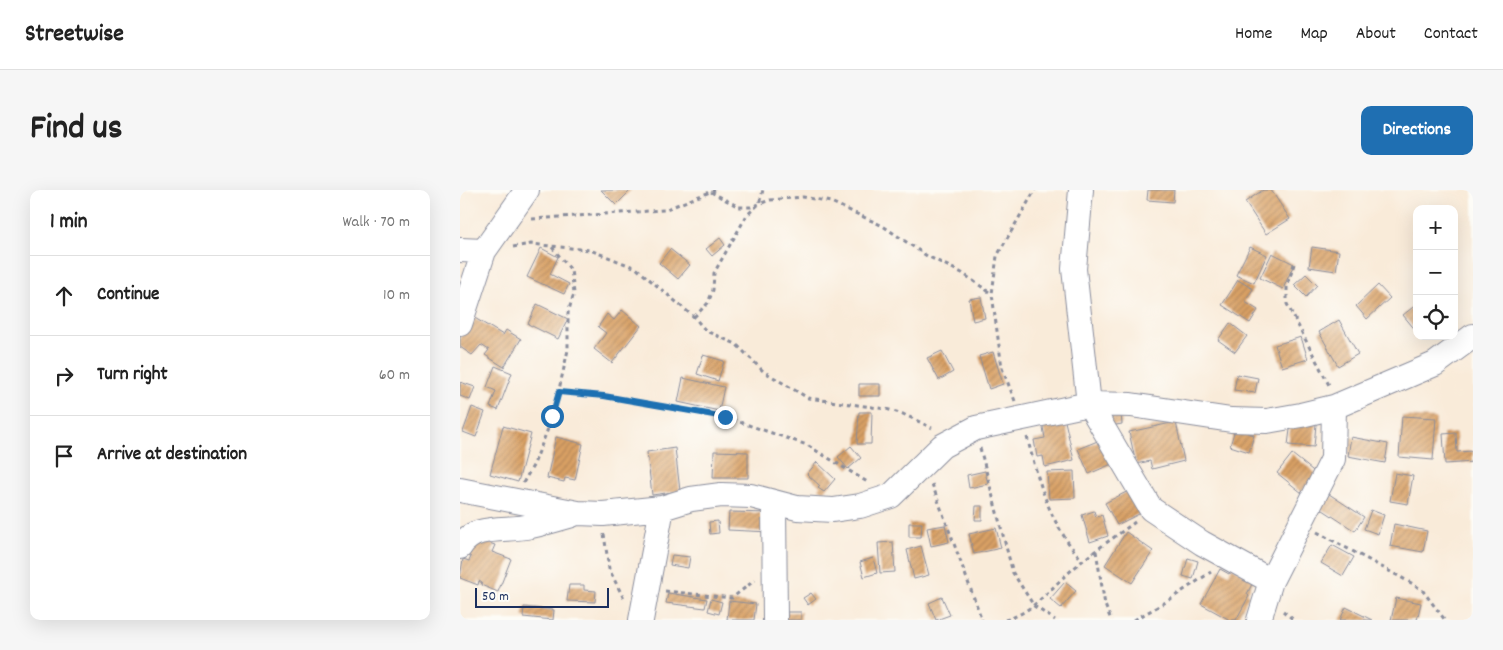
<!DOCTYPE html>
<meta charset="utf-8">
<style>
:root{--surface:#fff;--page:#f6f6f6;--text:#222;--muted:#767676;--line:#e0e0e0;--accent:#1f6fb2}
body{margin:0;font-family:Dekko,sans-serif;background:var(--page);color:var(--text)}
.controls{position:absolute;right:15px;top:15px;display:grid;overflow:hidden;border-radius:10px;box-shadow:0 5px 20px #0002}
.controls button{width:45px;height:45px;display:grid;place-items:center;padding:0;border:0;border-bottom:1px solid var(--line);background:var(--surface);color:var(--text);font:25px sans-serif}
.scale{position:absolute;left:15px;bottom:12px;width:134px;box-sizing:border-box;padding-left:5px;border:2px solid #1b2f5e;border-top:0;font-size:14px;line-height:18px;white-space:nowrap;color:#1b2f5e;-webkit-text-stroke:4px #fdfcf7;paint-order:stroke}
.stop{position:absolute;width:15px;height:15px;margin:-11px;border:4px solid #1f6fb2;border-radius:50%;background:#fff}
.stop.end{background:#1f6fb2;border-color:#fff;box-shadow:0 1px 5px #0008}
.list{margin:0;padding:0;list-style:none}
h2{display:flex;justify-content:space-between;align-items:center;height:65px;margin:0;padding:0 20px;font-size:21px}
h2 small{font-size:16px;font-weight:400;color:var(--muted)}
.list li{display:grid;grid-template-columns:32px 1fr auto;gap:15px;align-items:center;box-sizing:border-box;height:80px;padding:0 20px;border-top:1px solid var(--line)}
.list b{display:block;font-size:19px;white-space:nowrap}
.list em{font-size:16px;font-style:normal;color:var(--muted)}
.icon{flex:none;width:28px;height:28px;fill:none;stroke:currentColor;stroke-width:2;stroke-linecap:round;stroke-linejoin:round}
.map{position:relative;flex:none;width:1013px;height:430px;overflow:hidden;border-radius:10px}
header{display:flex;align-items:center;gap:30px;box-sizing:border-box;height:70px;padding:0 25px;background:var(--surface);border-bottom:1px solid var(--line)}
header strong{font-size:24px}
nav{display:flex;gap:28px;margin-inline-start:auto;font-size:18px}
.intro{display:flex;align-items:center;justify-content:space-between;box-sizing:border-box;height:120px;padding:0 30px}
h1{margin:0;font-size:35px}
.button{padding:12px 22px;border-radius:10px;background:var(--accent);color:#fff;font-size:18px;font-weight:700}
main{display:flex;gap:30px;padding:0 30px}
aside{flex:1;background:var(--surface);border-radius:10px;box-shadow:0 5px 20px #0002}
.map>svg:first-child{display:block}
.building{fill:url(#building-hatch)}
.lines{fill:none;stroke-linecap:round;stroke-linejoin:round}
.minor-casing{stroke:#8a8d9c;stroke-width:26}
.path{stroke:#8a8d9c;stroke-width:3;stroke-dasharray:4 4;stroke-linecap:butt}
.minor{stroke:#fff;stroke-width:24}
.route{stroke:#1f6fb2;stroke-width:6}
</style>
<header>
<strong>Streetwise</strong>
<nav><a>Home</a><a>Map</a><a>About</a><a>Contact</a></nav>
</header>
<div class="intro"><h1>Find us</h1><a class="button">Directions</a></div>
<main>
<aside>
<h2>1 min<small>Walk · 70 m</small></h2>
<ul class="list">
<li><svg class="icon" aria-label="ahead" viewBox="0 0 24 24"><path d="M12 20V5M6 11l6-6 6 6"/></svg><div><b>Continue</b></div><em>10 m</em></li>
<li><svg class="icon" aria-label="right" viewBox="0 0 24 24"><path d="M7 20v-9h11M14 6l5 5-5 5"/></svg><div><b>Turn right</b></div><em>60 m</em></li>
<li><svg class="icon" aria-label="arrive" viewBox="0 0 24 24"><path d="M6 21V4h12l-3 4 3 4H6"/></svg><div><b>Arrive at destination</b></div></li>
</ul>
</aside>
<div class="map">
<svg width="1013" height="430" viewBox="0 0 1013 430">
<defs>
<pattern id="building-hatch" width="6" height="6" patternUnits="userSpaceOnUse" patternTransform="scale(1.25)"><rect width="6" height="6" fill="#d9a064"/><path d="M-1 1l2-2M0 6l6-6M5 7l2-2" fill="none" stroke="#af8356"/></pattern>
</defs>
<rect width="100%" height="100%" fill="#fdfcf7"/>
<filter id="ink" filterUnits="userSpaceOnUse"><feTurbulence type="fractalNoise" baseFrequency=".02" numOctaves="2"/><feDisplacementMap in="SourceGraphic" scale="10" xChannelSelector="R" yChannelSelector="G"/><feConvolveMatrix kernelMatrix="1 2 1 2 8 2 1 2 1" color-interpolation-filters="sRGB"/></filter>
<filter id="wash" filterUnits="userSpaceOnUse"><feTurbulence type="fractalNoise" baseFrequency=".0096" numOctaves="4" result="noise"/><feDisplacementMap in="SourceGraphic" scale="20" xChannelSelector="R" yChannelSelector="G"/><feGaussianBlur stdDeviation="1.12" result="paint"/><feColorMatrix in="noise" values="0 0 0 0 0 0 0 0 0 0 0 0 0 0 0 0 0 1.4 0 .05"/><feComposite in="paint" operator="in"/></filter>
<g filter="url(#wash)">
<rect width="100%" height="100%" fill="#f9ebd9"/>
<g id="blocks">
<path class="building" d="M 141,0 L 171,0 L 156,15 Z
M 688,0 L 714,0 L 713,12 L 687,10 Z
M 803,0 L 811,0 L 830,29 L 806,44 L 785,12 Z
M 260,48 L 265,55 L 252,66 L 246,59 Z
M 790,57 L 807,65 L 794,93 L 776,85 Z
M 852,57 L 879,61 L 876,81 L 849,77 Z
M 81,58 L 98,67 L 90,84 L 109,94 L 104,104 L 67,87 Z
M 210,59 L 230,75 L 218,89 L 199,73 Z
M 812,63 L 834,74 L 823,99 L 800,88 Z
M 846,84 L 857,95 L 846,107 L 834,95 Z
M 778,90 L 793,99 L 785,112 L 798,120 L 790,133 L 762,115 Z
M 918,95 L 930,108 L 907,129 L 896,116 Z
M 521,107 L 525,128 L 513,131 L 509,109 Z
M 77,114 L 108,129 L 98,149 L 68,134 Z
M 957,114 L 957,142 L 943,125 Z
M 162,120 L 181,136 L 152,173 L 134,159 L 146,143 L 138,137 L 147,124 L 154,130 Z
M 13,127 L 43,145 L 46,140 L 61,149 L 44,177 L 25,165 L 29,160 L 21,155 L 12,165 L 0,157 L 0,147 Z
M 879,130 L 898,164 L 878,176 L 859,142 Z
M 770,133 L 787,146 L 775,162 L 758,150 Z
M 841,147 L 848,169 L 822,177 L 815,155 Z
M 482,161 L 493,182 L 479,190 L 467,168 Z
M 533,162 L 543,194 L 529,199 L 519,166 Z
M 243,165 L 264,171 L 258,191 L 237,184 Z
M 35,176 L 52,183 L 38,220 L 30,217 L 36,201 L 27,197 Z
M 777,184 L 798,188 L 795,203 L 774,200 Z
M 223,188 L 264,197 L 259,221 L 218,212 Z
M 0,192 L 15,197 L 10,210 L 0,206 Z
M 399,194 L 420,194 L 420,206 L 399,206 Z
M 12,217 L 25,222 L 16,247 L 3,242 Z
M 399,222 L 412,222 L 411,254 L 397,254 Z
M 661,225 L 662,234 L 650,236 L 649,226 Z
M 942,226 L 976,228 L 973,270 L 939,267 Z
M 604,227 L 614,270 L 585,277 L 583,266 L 577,267 L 574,250 L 585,248 L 582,232 Z
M 716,232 L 724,271 L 692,279 L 690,271 L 676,274 L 669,242 Z
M 831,232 L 856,234 L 854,257 L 828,255 Z
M 43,236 L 71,244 L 58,292 L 30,284 Z
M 775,239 L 794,245 L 789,262 L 770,256 Z
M 996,243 L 997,262 L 1013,261 L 1013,272 L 985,274 L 983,244 Z
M 96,247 L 123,254 L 115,290 L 105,288 L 104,292 L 87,288 Z
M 891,247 L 928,254 L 925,273 L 888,266 Z
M 640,250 L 654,273 L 629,284 L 618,259 Z
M 391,256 L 401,268 L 388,279 L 378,267 Z
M 215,258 L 220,301 L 192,305 L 187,262 Z
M 254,261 L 288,262 L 288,288 L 253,288 Z
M 832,264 L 857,284 L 842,303 L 817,283 Z
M 357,272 L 375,289 L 364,302 L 358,298 L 360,296 L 347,284 Z
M 525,281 L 528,294 L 509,298 L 507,285 Z
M 614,281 L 615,308 L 589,309 L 587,282 Z
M 935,283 L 953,286 L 948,314 L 930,311 Z
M 674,298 L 685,321 L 657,335 L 645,313 Z
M 866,302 L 904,327 L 895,341 L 857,316 Z
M 516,316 L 522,316 L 522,330 L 515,330 Z
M 911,320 L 924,325 L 918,344 L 904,339 Z
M 634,321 L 636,327 L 642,325 L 648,346 L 630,352 L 622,325 Z
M 269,322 L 311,323 L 310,342 L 268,340 Z
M 258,331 L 259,343 L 250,344 L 249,332 Z
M 449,333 L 462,333 L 461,347 L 449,347 Z
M 934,334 L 967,341 L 963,362 L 930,356 Z
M 485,335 L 489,352 L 471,356 L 467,338 Z
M 536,338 L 541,358 L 514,364 L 509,344 Z
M 666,342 L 693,361 L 672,393 L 645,375 Z
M 13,348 L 35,355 L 32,362 L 51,369 L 38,402 L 21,395 L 22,393 L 19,391 L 18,395 L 0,388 L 3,369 L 9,371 L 11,367 L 7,365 Z
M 433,352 L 435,382 L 420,383 L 418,353 Z
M 872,355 L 894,367 L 883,386 L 861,373 Z
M 461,356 L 469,385 L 454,389 L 447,360 Z
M 212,365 L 230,367 L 228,378 L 210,375 Z
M 413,368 L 417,383 L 404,387 L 400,372 Z
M 728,368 L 738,371 L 733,389 L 723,386 Z
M 772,377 L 794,390 L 787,404 L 789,406 L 776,430 L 770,430 L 741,414 L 760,379 L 769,384 Z
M 605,392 L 616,401 L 601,418 L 590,409 Z
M 109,395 L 124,395 L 124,400 L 136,401 L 135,412 L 107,411 Z
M 208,403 L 247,409 L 245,418 L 206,413 Z
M 351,403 L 356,409 L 348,415 L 343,408 Z
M 482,407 L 490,425 L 476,430 L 469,413 Z
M 936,408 L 961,413 L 957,430 L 931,430 Z
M 251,409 L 262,412 L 259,424 L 248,421 Z
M 269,411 L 296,414 L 294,430 L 267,430 Z
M 64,417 L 94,420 L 93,430 L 63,427 Z
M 886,417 L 912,430 L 880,430 Z
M 325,422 L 341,422 L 341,430 L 325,430 Z"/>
</g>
</g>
<g filter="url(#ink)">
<use href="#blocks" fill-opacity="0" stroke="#8a8d9c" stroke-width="1"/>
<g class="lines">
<defs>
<path id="minor" d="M 621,0 L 614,79 L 629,214 L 691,319 L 742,353 L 811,391
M 0,60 L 24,61
M 0,134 L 24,61 L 67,0
M 0,300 L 118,323 L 143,324 L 202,318 L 231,309 L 261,305 L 291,306 L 337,318 L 373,320 L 400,316 L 431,306 L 482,256 L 516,238 L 629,214 L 671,215 L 771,230 L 807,231 L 841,225 L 874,217 L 975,174 L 1013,146
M 314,313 L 315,430
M 0,357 C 14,333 47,342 71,336 C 85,333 98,329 112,325
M 181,430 L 202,318
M 799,430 L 811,391 L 873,269 L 874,217"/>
</defs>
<use href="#minor" class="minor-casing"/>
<path class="path" d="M 251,2 L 279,17 L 291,17 L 310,10 L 343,7 L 371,12 L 423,36 L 467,66 L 502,83 L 532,104
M 72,29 L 204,20 L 255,0
M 53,57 L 71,54 L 130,60 L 176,78 L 234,127 L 246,141 L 276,154 L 303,181 L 348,208 L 426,219 L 443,224 L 472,238
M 834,74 L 827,97 L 827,114 L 870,197
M 234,127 L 248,113 L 253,100 L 254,83 L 287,25 L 299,14 L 303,0
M 99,202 L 144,206 L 265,227 L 347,255 L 409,293
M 555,211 L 542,178 L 532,104 L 537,66 L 575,0
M 567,247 C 580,296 589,333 623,371
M 520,258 L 553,383 L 574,416 L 595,430
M 63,293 L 74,274 L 93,226 L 108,160 L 108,123 L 114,103 L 111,80 L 91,56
M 472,294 L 522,430
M 857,342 L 955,395 L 963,401 L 985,430
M 144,344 L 149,379 L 164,409
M 636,361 L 645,415 L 651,430
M 205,401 L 272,408 L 295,390
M 823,421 L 834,430
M 545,430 C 573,423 591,397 613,379 C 632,362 655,347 675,332
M 674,430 L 706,412 L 751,382"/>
<use href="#minor" class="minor"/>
</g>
</g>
<g class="lines" filter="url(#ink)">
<path class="route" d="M 92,226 L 99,202 L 144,206 L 265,227"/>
</g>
</svg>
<div class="controls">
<button>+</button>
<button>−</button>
<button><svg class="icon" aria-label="locate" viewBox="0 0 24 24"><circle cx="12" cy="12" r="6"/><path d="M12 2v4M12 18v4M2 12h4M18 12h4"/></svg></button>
</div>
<div class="scale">50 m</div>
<div class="stop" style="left:92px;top:226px"></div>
<div class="stop end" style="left:265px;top:227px"></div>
</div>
</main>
